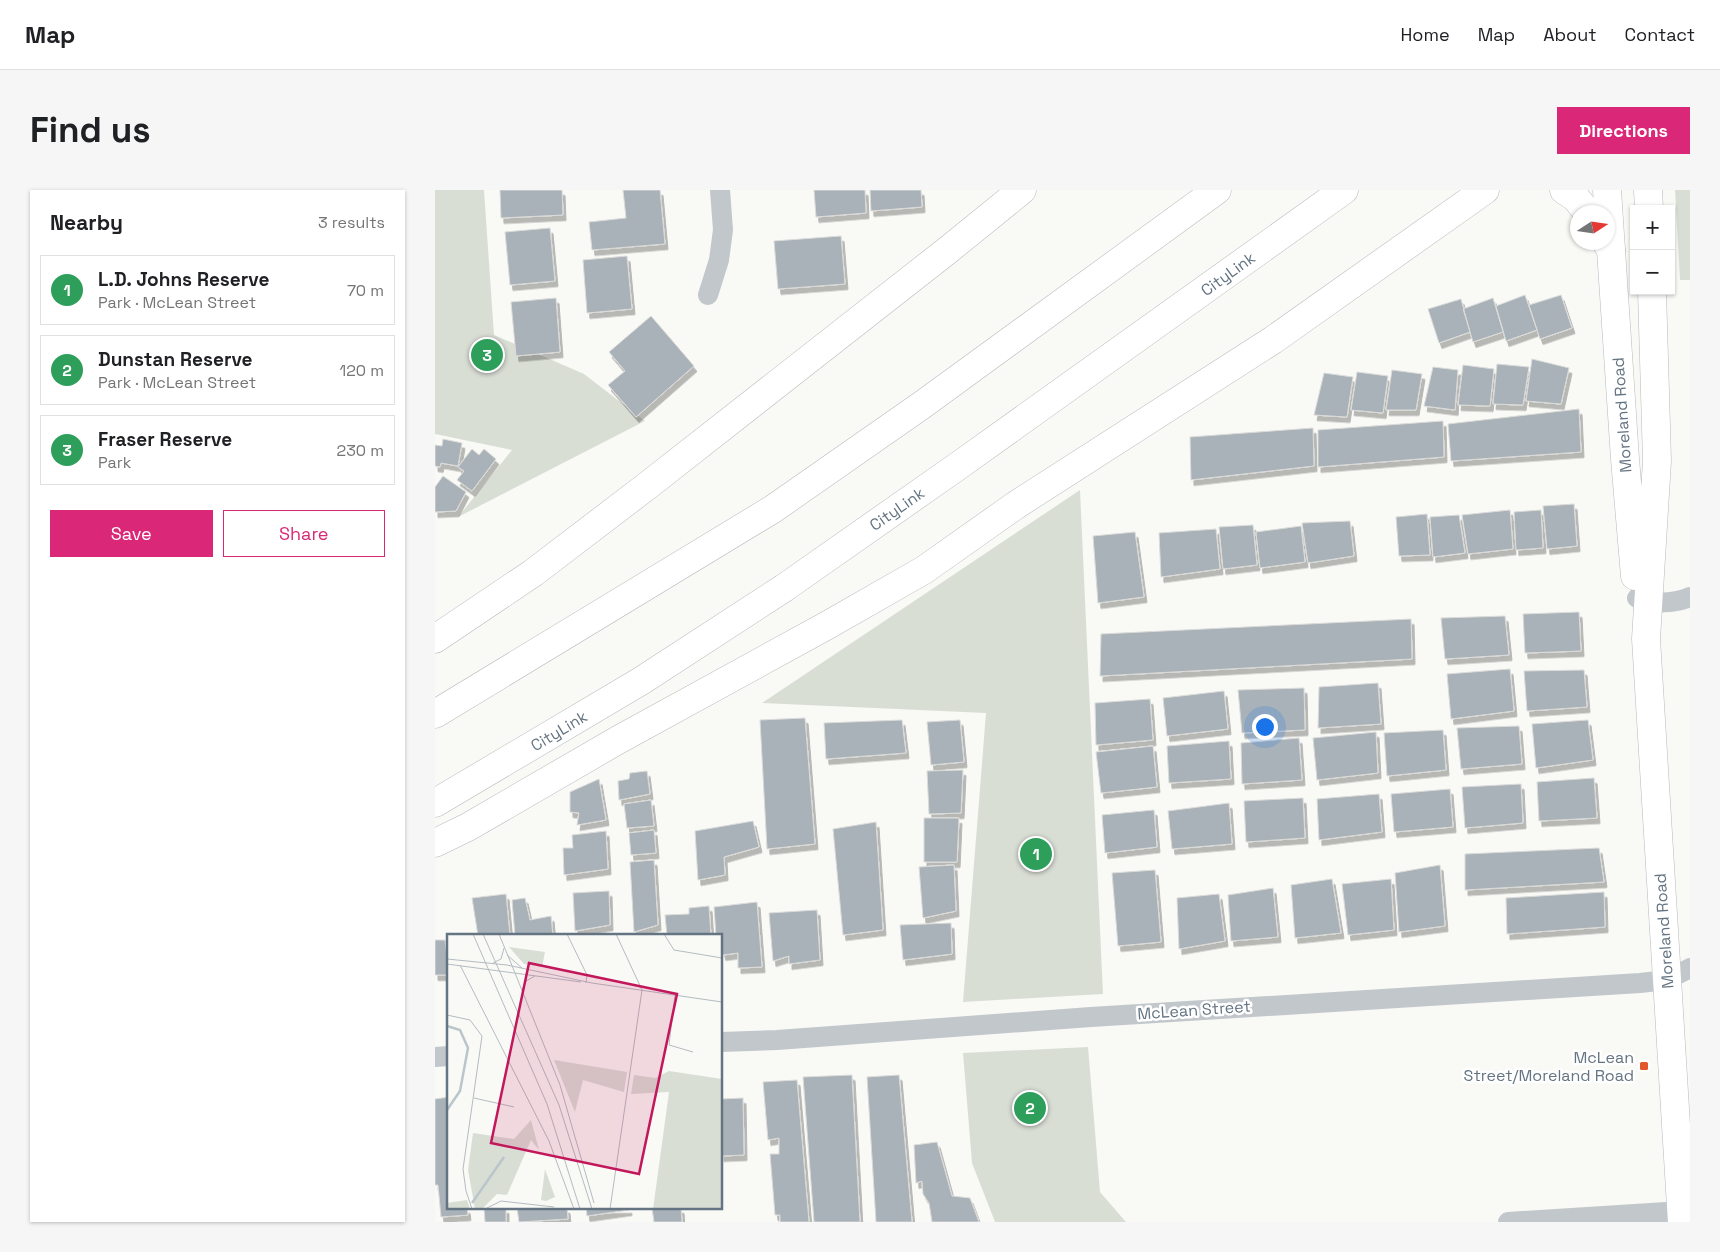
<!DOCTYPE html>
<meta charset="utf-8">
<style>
:root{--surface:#fff;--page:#f6f6f6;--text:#202124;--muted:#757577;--line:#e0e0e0;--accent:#db2777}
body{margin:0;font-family:"Space Grotesk",sans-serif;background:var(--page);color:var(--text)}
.controls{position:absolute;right:15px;top:15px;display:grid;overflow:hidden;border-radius:0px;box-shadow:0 1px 4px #0004}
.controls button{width:45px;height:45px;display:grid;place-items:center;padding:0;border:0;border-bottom:1px solid var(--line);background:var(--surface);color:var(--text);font:25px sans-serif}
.compass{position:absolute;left:1135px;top:15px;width:45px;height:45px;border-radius:50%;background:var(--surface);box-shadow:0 1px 4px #0004;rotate:78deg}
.you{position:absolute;left:829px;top:536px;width:18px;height:18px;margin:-12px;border:4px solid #fff;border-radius:50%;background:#1a73e8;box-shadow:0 0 0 8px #1a73e833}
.badge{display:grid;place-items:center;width:32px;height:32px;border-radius:50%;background:var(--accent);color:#fff;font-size:16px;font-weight:700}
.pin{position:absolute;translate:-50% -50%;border:2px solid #fff;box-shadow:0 1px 5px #0006}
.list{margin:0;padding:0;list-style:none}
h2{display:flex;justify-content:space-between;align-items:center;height:65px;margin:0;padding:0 20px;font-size:21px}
h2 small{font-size:16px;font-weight:400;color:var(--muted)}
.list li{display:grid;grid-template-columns:32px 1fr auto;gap:15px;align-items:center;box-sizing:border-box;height:70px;margin:0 10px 10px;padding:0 10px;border:1px solid var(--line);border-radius:0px}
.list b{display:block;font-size:19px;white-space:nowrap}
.list p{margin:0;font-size:16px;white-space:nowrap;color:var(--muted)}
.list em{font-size:16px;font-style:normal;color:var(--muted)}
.actions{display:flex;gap:10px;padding:15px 20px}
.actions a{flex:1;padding:11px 0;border:1px solid var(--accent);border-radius:0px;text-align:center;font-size:18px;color:var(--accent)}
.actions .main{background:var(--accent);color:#fff}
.map{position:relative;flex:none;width:1255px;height:1032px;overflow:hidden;border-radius:0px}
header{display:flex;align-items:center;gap:30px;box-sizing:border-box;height:70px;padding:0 25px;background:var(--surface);border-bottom:1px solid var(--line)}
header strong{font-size:24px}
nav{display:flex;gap:28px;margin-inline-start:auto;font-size:18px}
.intro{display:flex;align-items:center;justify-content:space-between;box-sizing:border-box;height:120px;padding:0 30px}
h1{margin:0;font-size:35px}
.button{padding:12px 22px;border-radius:0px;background:var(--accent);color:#fff;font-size:18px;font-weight:700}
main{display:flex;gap:30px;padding:0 30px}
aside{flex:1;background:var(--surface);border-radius:0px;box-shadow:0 1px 4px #0004}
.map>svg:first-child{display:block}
.green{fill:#d9ded5}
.building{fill:#a9b2b8;stroke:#dbdbd9;filter:url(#shadow)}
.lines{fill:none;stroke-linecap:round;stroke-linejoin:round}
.secondary-casing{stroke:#b5babf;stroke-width:29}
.motorway-casing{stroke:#b6babd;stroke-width:29}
.minor{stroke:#c2c7cb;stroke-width:20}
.secondary{stroke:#fff;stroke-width:28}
.motorway{stroke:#fff;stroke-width:28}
.poi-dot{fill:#e4562b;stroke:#fff;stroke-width:2}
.labels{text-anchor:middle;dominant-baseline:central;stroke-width:5;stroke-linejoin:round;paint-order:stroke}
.street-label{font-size:16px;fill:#647482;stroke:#fff}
.poi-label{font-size:16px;fill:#647482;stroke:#fff;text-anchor:end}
.inset-river{fill:none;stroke:#bac6cb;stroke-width:2.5}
.inset-road{fill:none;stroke:#b4bcc1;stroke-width:1}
.view{fill:#c2185b;fill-opacity:0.15;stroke:#c2185b;stroke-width:2.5}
.inset-edge{fill:none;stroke:#647482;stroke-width:2.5}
</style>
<header>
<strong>Map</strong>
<nav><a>Home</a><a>Map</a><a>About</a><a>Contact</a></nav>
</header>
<div class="intro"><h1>Find us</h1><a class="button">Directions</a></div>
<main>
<aside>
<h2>Nearby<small>3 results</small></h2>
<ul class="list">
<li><span class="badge" style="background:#2e9e5b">1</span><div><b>L.D. Johns Reserve</b><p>Park · McLean Street</p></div><em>70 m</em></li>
<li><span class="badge" style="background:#2e9e5b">2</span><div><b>Dunstan Reserve</b><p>Park · McLean Street</p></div><em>120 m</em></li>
<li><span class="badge" style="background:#2e9e5b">3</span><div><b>Fraser Reserve</b><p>Park</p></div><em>230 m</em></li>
</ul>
<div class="actions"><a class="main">Save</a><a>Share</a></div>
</aside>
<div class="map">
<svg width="1255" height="1032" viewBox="0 0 1255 1032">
<defs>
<filter id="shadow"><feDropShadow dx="3" dy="5.5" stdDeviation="0" flood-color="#0004"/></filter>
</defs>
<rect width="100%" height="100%" fill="#f9f9f6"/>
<path class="green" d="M 0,0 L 49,0 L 59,145 L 149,184 L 210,231 L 23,327 L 77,260 L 0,244 Z
M 1240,0 L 1255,0 L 1255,90 L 1245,90 Z
M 645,300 L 668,804 L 528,812 L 551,523 L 327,513 Z
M 653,857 L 665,1002 L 691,1032 L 560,1032 L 537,973 L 528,863 Z"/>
<path class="building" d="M 65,0 L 127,0 L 128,25 L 66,28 Z
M 188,0 L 225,0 L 230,54 L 157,60 L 154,32 L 191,28 Z
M 379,0 L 430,0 L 431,23 L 381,27 Z
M 435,0 L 486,0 L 487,17 L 436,21 Z
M 115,38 L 120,91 L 75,95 L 70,42 Z
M 406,46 L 410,94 L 343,99 L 339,51 Z
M 192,66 L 197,119 L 152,123 L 148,70 Z
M 1090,105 L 1102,140 L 1071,151 L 1061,116 Z
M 1126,105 L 1137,138 L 1105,149 L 1094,115 Z
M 121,108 L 125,162 L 81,166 L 76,112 Z
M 1058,108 L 1068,142 L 1038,152 L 1028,119 Z
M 1026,109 L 1035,142 L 1004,153 L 993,119 Z
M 216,126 L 259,176 L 201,227 L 173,195 L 190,181 L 174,162 Z
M 1097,169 L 1134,178 L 1126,214 L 1091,211 Z
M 1062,174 L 1094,177 L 1088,215 L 1058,214 Z
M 1028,175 L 1059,179 L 1055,216 L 1023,215 Z
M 998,177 L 1023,180 L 1020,220 L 989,216 Z
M 957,180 L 987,184 L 981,220 L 951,220 Z
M 922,182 L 953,186 L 948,223 L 916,220 Z
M 889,183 L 918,187 L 912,227 L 879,225 Z
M 1144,219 L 1146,262 L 1016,271 L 1013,234 Z
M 1008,231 L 1009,267 L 883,277 L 883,240 Z
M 878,238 L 879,276 L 756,290 L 755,247 Z
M 8,249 L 27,253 L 23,276 L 6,273 L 5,277 L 0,276 L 0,255 L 7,256 Z
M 37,259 L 44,265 L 49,259 L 61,269 L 37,301 L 22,290 L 29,281 L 23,277 Z
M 8,286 L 31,302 L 21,321 L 0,322 L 0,297 Z
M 1139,314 L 1142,356 L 1112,359 L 1108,316 Z
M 1075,320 L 1078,359 L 1033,364 L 1027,325 Z
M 1106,320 L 1108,358 L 1081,360 L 1079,322 Z
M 992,324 L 995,365 L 964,366 L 961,327 Z
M 1024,325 L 1030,363 L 998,367 L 995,327 Z
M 915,331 L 919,366 L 873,373 L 867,333 Z
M 818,335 L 822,375 L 788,379 L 784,337 Z
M 866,336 L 870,372 L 825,378 L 821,342 Z
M 781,339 L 785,379 L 726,387 L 724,343 Z
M 700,342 L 709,407 L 663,413 L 658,346 Z
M 1144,422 L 1146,461 L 1090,463 L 1088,424 Z
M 1070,426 L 1074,465 L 1010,469 L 1006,428 Z
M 976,429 L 977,469 L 665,486 L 666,444 Z
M 1075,479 L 1079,521 L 1016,529 L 1012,484 Z
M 1149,480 L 1152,517 L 1092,521 L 1089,481 Z
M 943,493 L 946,534 L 883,538 L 884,497 Z
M 869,498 L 870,540 L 807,543 L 803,500 Z
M 789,501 L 793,539 L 732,546 L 728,508 Z
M 715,509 L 718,550 L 661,555 L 660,513 Z
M 370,528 L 380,654 L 332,659 L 325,530 Z
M 467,530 L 471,563 L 391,569 L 389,533 Z
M 525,530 L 529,572 L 496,575 L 492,532 Z
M 1153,530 L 1158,570 L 1101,578 L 1097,534 Z
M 1084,536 L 1087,574 L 1026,579 L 1022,538 Z
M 1008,540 L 1011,580 L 952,586 L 949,543 Z
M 941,542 L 943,583 L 882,590 L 878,548 Z
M 864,548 L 867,590 L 807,594 L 806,553 Z
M 794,551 L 796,589 L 734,593 L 732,556 Z
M 718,556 L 722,597 L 666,603 L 661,562 Z
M 528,580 L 526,623 L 494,624 L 492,581 Z
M 212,581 L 215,604 L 184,610 L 183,591 L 194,589 L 195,583 Z
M 1159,588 L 1162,628 L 1104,631 L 1102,592 Z
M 164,589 L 171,630 L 142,635 L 144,623 L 135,622 L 135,602 Z
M 1086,594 L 1088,633 L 1030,638 L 1027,597 Z
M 1015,599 L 1018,637 L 959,642 L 956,604 Z
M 944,604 L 947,642 L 884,650 L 882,609 Z
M 868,608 L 870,648 L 811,652 L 809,611 Z
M 216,610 L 219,636 L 192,638 L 189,614 Z
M 794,613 L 797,654 L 737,659 L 733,621 Z
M 719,620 L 722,657 L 670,663 L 667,625 Z
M 489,628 L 524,628 L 522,672 L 489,672 Z
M 318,631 L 324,657 L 289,667 L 290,685 L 263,690 L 260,641 Z
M 441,632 L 448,740 L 408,745 L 398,639 Z
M 219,640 L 221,663 L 196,665 L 194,643 Z
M 171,641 L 173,679 L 129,685 L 128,658 L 138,658 L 137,645 Z
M 1164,658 L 1169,692 L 1030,700 L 1030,664 Z
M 219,670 L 223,735 L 199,742 L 195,672 Z
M 519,675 L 521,721 L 488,728 L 484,677 Z
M 1005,675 L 1010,736 L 964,742 L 960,683 Z
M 720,680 L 726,752 L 683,756 L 677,683 Z
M 897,689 L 906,743 L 860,748 L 856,695 Z
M 956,689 L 959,740 L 913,745 L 907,694 Z
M 838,698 L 843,747 L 796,751 L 793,705 Z
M 174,701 L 175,735 L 140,741 L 138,703 Z
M 1169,702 L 1170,737 L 1072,744 L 1071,708 Z
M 71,704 L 75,746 L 43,746 L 37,708 Z
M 784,704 L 790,751 L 744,759 L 742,708 Z
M 90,708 L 95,730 L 116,726 L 118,746 L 80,746 L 77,710 Z
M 322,712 L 327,777 L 303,778 L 303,763 L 288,765 L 286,758 L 286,746 L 281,746 L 279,717 Z
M 274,716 L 276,746 L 232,746 L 230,725 L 254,724 L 254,718 Z
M 382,720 L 385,770 L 354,774 L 354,766 L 338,771 L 334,723 Z
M 516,733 L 517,764 L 468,770 L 465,735 Z
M 0,750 L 10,750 L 14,785 L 0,785 Z
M 417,885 L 425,1032 L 379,1032 L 368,887 Z
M 464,885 L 477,1032 L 441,1032 L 432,887 Z
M 362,890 L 374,1032 L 345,1032 L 345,1025 L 340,1025 L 335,964 L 344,964 L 344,948 L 333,950 L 328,892 Z
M 14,907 L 14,1018 L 32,1018 L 33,1025 L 6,1027 L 3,995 L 0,995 L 0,909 Z
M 308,908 L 309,965 L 286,966 L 286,909 Z
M 502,952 L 517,1006 L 535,1008 L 544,1032 L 497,1032 L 494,1013 L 488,1004 L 487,991 L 481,993 L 479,955 Z
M 49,1018 L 71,1018 L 71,1032 L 50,1032 Z
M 82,1018 L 132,1018 L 133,1029 L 84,1032 Z
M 151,1018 L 194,1018 L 194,1020 L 152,1026 Z
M 217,1018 L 246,1018 L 247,1032 L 219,1032 Z"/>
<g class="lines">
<defs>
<path id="secondary" d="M 1172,0 L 1190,269 L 1200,386
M 1213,0 L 1214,19
M 1217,101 L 1222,271 L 1211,449 L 1247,1032"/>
<path id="motorway" d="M 1129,0 L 1141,8 L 1152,22
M 1171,52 L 1176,60
M 0,449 L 98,383 L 212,296 L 513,60 L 587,0
M 0,524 L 338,319 L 487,215 L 782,0
M 0,613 L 206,491 L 349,398 L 523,276 L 909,0
M 0,653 L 33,637 L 183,550 L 391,436 L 489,380 L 581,315 L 838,150 L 1050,0"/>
</defs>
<use href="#secondary" class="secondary-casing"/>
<use href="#motorway" class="motorway-casing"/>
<path class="minor" d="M 273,105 L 284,70 L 288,40 L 285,0
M 1202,408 C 1219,414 1239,414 1255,407
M 286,852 L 342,850 L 656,827 L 1205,793 L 1232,790 L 1255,778
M 0,867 L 14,866
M 1073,1032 L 1247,1021"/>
<use href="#secondary" class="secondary"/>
<use href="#motorway" class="motorway"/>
</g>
<rect class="poi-dot" x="1204" y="871" width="10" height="10" rx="2.5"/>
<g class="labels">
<g class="street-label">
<text transform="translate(793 84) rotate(-36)">CityLink</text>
<text transform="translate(1187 225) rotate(-94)">Moreland Road</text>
<text transform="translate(462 319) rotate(-35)">CityLink</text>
<text transform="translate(124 541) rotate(-31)">CityLink</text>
<text transform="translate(1229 741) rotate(-94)">Moreland Road</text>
<text transform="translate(759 820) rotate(-4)">McLean Street</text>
</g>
<g class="poi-label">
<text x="1199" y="867">McLean<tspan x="1199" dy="18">Street/Moreland Road</tspan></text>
</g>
</g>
<g transform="translate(12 744)">
<rect width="275" height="275" fill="#f9f9f6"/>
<path d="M 62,13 L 98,18 L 95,33 L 77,30 ZM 107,126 L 180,138 L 177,158 L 136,146 L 128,178 ZM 222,137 L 275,145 L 275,275 L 206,275 L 222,158 L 184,160 L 187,141 L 208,144 ZM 84,186 L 92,216 L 84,206 L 60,261 L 50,260 L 35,275 L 28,275 L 21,236 L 26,199 L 67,205 ZM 98,235 L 108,263 L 99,267 L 94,266 ZM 20,266 L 23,275 L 0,275 L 0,269 Z" fill="#d9ded5"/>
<path class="inset-river" d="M 0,92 L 13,96 L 21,114 L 13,157 L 0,176M 25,269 L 57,223"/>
<path class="inset-road" d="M 26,0 L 100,170 L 133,275M 36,0 L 112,171 L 145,275M 52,0 L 68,39M 120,0 L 140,41 L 139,49M 217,0 L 227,16 L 275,24M 60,21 L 75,34M 0,25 L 60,31 L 145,49 L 275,68M 46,29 L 54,25 L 57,14M 0,30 L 134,48M 13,31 L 102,207 L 127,275M 68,39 L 113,151 L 147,269M 75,56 L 79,47 L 88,42M 228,61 L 222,111 L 246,118M 0,81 L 23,86 L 35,102 L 16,235 L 19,257 L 25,275M 27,164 L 67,173M 38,275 L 54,267 L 107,273M 163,275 L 195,56 L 169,0"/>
<path class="view" d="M 82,29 L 230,60 L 192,240 L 44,209 Z"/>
<rect width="275" height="275" class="inset-edge"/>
</g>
</svg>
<div class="controls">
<button>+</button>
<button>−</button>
</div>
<svg class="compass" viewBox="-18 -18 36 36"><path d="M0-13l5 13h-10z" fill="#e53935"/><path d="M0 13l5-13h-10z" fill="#757577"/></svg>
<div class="you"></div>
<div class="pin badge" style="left:601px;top:664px;background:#2e9e5b">1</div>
<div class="pin badge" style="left:595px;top:918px;background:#2e9e5b">2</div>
<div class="pin badge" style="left:52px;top:165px;background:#2e9e5b">3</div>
</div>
</main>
